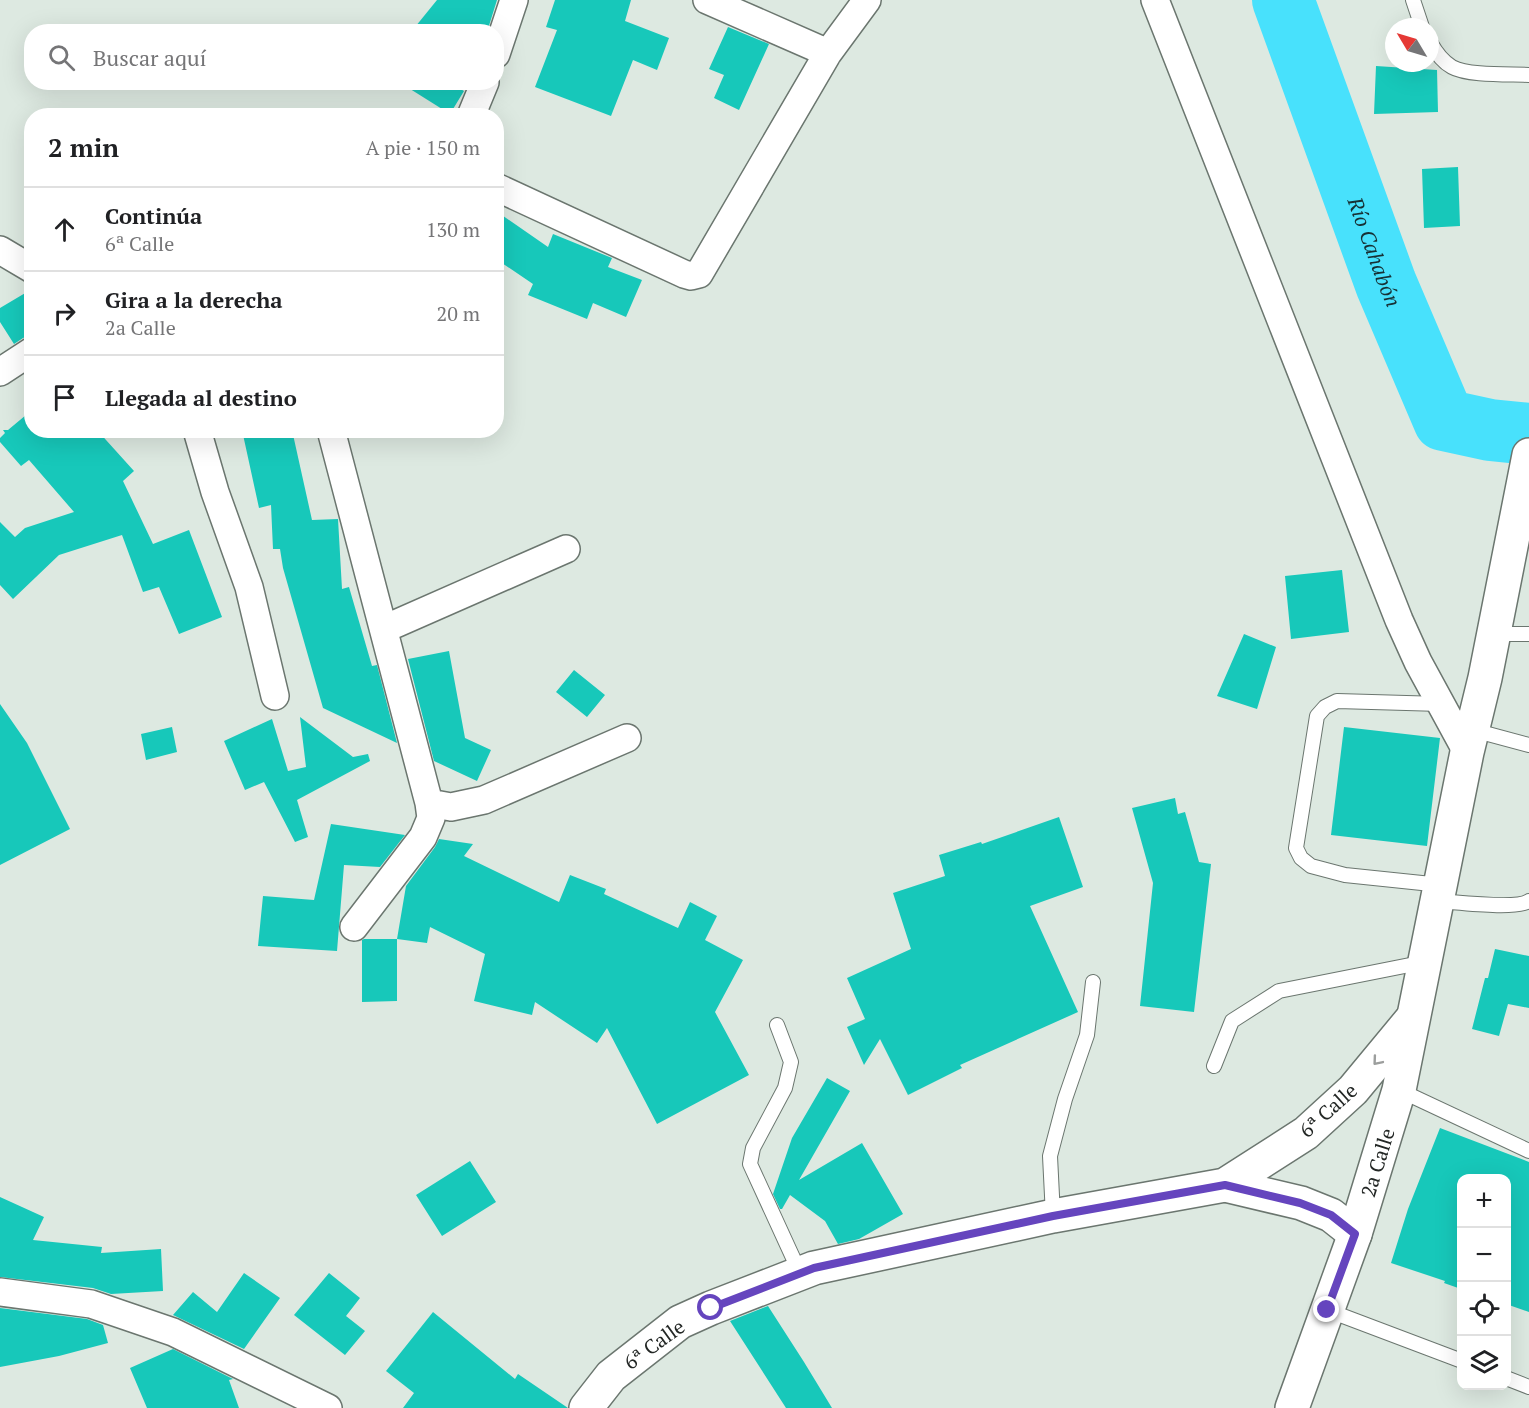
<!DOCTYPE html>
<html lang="es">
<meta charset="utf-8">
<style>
:root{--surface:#fff;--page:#f6f6f6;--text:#202124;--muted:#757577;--line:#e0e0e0}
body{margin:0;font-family:"PT Serif",serif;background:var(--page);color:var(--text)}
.controls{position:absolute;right:18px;bottom:18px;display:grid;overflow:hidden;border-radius:12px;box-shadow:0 6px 24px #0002}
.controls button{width:54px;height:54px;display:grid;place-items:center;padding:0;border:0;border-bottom:2px solid var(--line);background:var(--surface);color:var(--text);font:30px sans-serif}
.compass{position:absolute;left:1385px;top:18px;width:54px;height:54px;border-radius:50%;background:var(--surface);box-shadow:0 6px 24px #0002;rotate:308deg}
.stop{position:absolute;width:18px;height:18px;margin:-14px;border:4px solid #6545be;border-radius:50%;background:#fff}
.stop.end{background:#6545be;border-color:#fff;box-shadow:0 2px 6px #0008}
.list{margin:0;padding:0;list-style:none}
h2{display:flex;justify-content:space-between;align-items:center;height:78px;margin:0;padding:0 24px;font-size:26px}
h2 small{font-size:20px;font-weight:400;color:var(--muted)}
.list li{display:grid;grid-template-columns:39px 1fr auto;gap:18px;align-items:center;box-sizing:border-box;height:84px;padding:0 24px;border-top:2px solid var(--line)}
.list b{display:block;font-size:22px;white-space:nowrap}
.list p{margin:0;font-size:20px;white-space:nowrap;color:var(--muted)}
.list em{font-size:20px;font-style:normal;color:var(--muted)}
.icon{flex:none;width:33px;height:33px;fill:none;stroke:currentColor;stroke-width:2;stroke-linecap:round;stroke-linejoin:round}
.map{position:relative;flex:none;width:1529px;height:1408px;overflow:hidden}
.search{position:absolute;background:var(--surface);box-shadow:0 6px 24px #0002;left:24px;top:24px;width:480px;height:66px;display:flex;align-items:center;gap:15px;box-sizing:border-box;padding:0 21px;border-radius:24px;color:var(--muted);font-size:22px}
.panel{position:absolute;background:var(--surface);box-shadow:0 6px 24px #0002;left:24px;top:108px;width:480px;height:330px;border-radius:24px}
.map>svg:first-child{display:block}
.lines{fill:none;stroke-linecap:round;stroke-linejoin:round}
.river{stroke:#48e1fc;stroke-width:62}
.building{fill:#17c8ba}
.lane-casing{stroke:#6b766f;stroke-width:16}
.street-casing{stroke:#6b766f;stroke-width:30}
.secondary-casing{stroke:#6b766f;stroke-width:36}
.lane{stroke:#fff;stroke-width:14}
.street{stroke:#fff;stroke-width:27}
.secondary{stroke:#fff;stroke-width:33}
.oneway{stroke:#9c9e9d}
.route{stroke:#6545be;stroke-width:8}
.labels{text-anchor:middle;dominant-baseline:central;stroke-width:6;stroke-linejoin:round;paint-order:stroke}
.street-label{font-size:20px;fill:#232725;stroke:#fff}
.water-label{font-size:21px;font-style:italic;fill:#173034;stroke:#fff}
</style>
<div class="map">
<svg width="1529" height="1408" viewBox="0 0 1529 1408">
<rect width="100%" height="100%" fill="#dde9e1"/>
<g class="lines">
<path class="river" id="s1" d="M 1283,0 L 1386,284 L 1444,420 L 1490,430 L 1529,434"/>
</g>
<path class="building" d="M 437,0 L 497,0 L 487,32 L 411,32 Z
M 555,0 L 631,0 L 625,21 L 669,38 L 657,70 L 633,60 L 611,116 L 535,87 L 557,30 L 546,27 Z
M 728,27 L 769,44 L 739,110 L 714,98 L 724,75 L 709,69 Z
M 1376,66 L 1437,70 L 1438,112 L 1374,114 Z
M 399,82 L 449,82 L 464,91 L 450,114 Z
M 1458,167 L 1460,226 L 1424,228 L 1422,169 Z
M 496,211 L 548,247 L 553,234 L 612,258 L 608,267 L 642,280 L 626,317 L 593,303 L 587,319 L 528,295 L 533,284 L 496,259 Z
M 32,289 L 32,335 L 23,338 L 14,344 L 0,322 L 0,308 Z
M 32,410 L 32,430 L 97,430 L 134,471 L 123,481 L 153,544 L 189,530 L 222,617 L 179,634 L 159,587 L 143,592 L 122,535 L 59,555 L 13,599 L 0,585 L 0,522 L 15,537 L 25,528 L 74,512 L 29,460 L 21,466 L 0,442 L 0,438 L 5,433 L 3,430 L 8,430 Z
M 242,430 L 292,430 L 312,520 L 338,519 L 342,589 L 349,587 L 372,666 L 377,665 L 397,743 L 323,708 L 283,568 L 280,549 L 273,549 L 271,505 L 259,508 Z
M 1342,570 L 1349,632 L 1291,639 L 1285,576 Z
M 1244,634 L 1276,647 L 1257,709 L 1217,696 Z
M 449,651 L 465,738 L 491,750 L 477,781 L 434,761 L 408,659 Z
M 574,670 L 605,695 L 587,717 L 556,692 Z
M 0,704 L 27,743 L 70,829 L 0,865 Z
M 300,717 L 353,757 L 368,754 L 370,761 L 297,800 L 308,837 L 295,842 L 264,782 L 245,790 L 224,741 L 272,719 L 288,771 L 306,767 Z
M 172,727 L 177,752 L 146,760 L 141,734 Z
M 1344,727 L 1440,738 L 1427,846 L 1331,835 Z
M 1175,798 L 1178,814 L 1185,812 L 1199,862 L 1211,864 L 1194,1012 L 1140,1006 L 1153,883 L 1132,808 Z
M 1059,817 L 1083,887 L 1030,906 L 1078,1012 L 960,1065 L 962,1068 L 908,1095 L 880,1039 L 864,1065 L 847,1027 L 865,1019 L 847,978 L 911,949 L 893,893 L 945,876 L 939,855 L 981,842 L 982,844 Z
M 331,824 L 405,835 L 380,867 L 344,865 L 337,951 L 258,946 L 263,896 L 314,900 Z
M 439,839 L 473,844 L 464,856 L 559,902 L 570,875 L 606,889 L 604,894 L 678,928 L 690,902 L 717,916 L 705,940 L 743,960 L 715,1012 L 749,1075 L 657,1124 L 607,1028 L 597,1043 L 535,1002 L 532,1015 L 474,1001 L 485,954 L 430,927 L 427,943 L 397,939 L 406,886 L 435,847 Z
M 364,939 L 397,939 L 397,1001 L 362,1002 L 362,940 Z
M 1495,949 L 1529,956 L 1529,1008 L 1508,1004 L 1499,1036 L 1472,1029 L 1485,978 L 1488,978 Z
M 827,1078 L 850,1091 L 799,1180 L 862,1143 L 903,1214 L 859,1239 L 838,1244 L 825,1221 L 790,1195 L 782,1209 L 780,1209 L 773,1194 L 792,1138 Z
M 1440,1128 L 1529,1162 L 1529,1312 L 1506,1304 L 1506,1179 L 1461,1179 L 1461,1289 L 1444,1283 L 1445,1281 L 1391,1263 L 1408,1209 Z
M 470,1161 L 496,1202 L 442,1236 L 416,1195 Z
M 0,1197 L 44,1217 L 33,1240 L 102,1247 L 101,1253 L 161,1249 L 163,1291 L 111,1294 L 93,1288 L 0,1277 Z
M 244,1273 L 280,1298 L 244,1349 L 173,1315 L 193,1292 L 217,1312 Z
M 329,1273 L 360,1298 L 346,1316 L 365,1331 L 345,1355 L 294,1315 Z
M 768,1306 L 804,1362 L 832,1408 L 786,1408 L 730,1321 Z
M 0,1308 L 87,1319 L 103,1325 L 108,1343 L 59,1356 L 0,1367 Z
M 433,1312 L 515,1379 L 518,1374 L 568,1408 L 403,1408 L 414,1393 L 386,1371 Z
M 173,1349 L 233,1379 L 229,1380 L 239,1408 L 147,1408 L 130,1368 Z"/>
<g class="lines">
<defs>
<path id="lane" d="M 1413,0 L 1422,27
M 1430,42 C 1435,51 1443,62 1452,67 C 1468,76 1510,74 1529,75
M 1494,634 L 1529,634
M 1473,730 L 1529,745
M 1441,885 L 1345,875 L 1311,866 L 1301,858 L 1296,848 L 1317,716 L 1325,707 L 1337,701 L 1441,704
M 1437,901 C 1456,902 1516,910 1529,901
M 777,1025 L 791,1062 L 785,1088 L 753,1148 L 750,1164 L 800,1273
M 1214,1066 L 1232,1021 L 1279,991 L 1425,962
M 1399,1090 L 1529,1151
M 1053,1216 L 1050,1156 L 1065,1099 L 1087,1035 L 1093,982
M 1327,1310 L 1462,1361
M 1506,1378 L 1529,1387"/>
<path id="street" d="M 707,0 L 828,53
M 1155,0 L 1399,620 L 1418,662 L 1467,752
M 496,54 L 514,0
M 471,116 L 485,82
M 496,187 L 684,274 L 691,276 L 699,274 L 828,53 L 867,0
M 0,250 L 32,269
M 0,372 L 32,351
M 197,430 L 215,492 L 249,587 L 275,696
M 331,430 L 429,803 L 431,818 L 423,837 L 354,927
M 384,629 L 566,549
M 429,803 L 451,807 L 484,800 L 627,738
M 0,1292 L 91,1304 L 173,1332 L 328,1408"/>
<g id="secondary">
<path d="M 1225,1185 L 1301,1203 L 1331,1215 L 1355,1234"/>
<path d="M 586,1408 L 611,1376 L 680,1322 L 711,1308 L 814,1268 L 1053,1216 L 1225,1185 L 1306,1133 L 1353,1090 L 1411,1020"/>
<path id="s2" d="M 1292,1408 L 1355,1234 L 1399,1090 L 1467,752 L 1485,678 L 1529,455"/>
</g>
</defs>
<use href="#lane" class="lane-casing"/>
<use href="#street" class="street-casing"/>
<use href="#secondary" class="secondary-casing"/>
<use href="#lane" class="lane"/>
<use href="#street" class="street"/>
<use href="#secondary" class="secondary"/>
</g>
<defs><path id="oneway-chevron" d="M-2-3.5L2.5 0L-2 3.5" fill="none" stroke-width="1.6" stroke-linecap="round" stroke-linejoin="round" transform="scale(1.5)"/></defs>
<use class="oneway" href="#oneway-chevron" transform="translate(1377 1061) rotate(130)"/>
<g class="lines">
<path class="route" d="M 711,1308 L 814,1268 L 1053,1216 L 1225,1185 L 1300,1203 L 1331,1215 L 1355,1234 L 1327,1310"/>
</g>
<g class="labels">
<g class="street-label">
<text transform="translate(1328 1110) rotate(-42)">6ª Calle</text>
<text stroke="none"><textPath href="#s2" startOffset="260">2a Calle</textPath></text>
<text transform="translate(654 1344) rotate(-36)">6ª Calle</text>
</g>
<g class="water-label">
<text stroke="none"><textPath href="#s1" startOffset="268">Río Cahabón</textPath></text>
</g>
</g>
</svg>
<div class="controls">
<button>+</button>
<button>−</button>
<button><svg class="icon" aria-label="locate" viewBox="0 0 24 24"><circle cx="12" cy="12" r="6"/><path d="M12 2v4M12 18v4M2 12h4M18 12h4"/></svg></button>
<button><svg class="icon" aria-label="layers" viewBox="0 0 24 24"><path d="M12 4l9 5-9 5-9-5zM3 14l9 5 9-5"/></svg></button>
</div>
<svg class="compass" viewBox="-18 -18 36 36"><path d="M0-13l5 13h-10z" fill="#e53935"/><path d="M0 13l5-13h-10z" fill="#757577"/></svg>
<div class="stop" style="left:711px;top:1308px"></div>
<div class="stop end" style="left:1327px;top:1310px"></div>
<div class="search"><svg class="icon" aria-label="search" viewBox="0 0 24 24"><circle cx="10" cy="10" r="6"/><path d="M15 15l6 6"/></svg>Buscar aquí</div>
<section class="panel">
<h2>2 min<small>A pie · 150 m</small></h2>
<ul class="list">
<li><svg class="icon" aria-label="ahead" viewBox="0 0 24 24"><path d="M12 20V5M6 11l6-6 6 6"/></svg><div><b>Continúa</b><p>6ª Calle</p></div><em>130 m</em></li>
<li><svg class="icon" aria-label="right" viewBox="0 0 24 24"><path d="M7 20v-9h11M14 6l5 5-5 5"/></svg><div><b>Gira a la derecha</b><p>2a Calle</p></div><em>20 m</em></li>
<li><svg class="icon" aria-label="arrive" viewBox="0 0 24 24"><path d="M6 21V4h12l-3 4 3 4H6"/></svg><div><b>Llegada al destino</b></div></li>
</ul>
</section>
</div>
